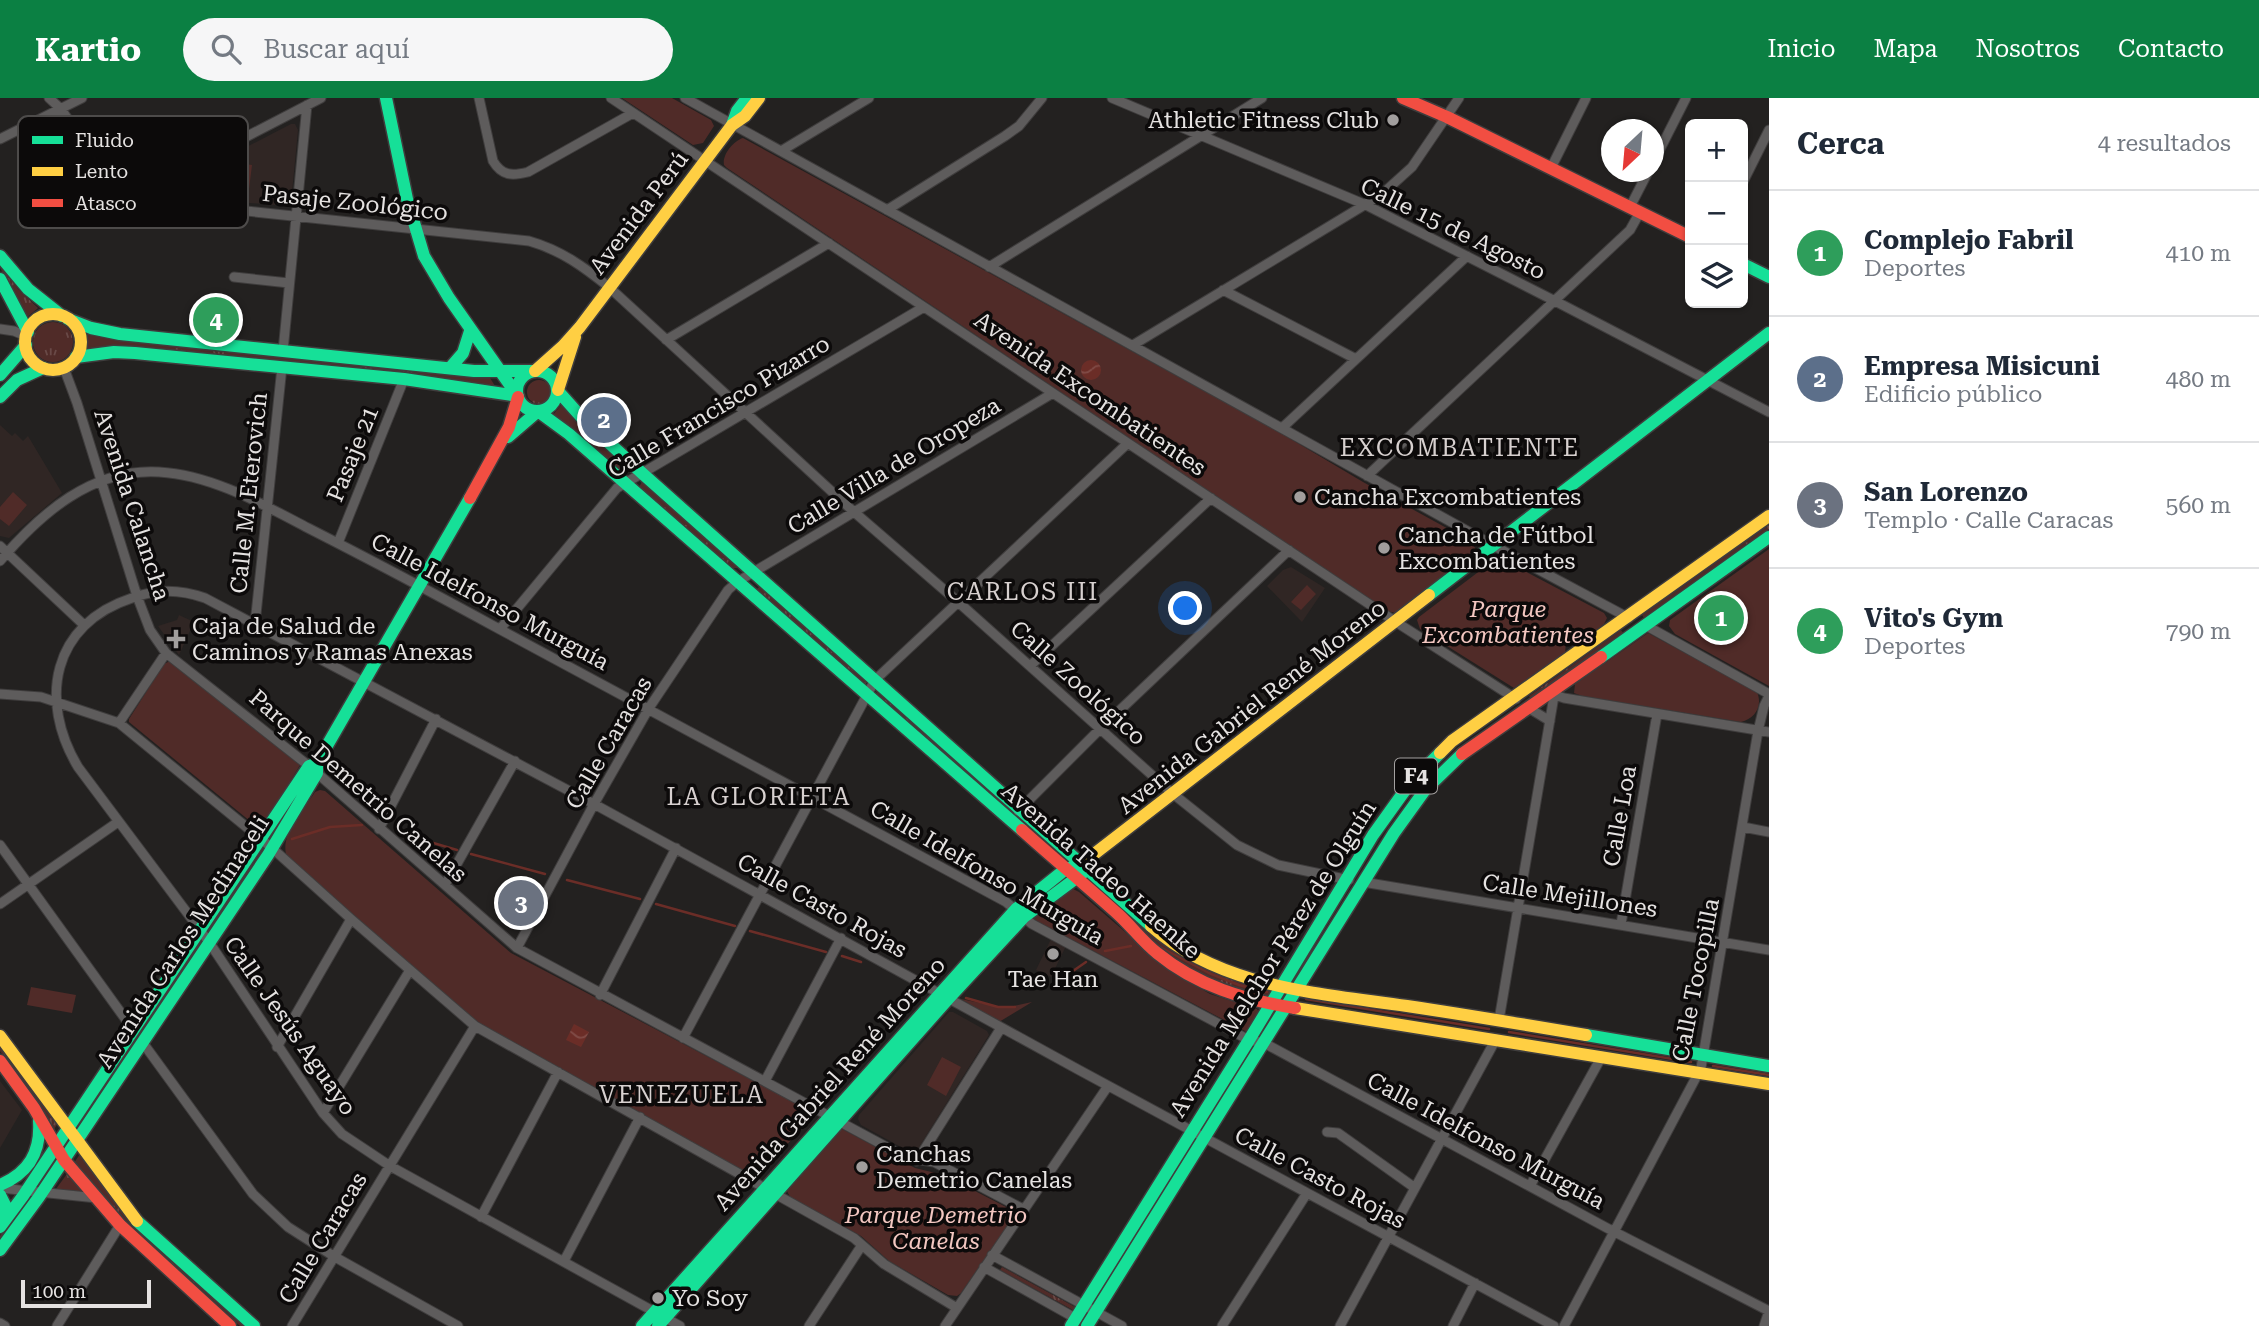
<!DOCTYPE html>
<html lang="es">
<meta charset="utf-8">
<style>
:root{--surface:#fff;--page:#f6f6f7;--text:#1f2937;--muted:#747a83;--line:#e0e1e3;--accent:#0b8043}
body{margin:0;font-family:"Roboto Serif",serif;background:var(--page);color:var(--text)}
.controls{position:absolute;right:21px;top:21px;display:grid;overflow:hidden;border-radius:10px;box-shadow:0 2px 5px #0004}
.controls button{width:63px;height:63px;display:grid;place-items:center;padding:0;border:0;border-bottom:2px solid var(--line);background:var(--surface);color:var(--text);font:35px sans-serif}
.compass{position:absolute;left:1601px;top:21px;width:63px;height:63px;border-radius:50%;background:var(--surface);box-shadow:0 2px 5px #0004;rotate:206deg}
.scale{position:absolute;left:21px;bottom:18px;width:130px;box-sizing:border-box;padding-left:7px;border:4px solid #e5e2e1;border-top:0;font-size:19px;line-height:24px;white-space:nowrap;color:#e5e2e1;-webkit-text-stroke:5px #0c0a0a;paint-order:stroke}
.you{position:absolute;left:1186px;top:511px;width:24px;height:24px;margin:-18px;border:5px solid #fff;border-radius:50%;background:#1a73e8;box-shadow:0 0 0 10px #1a73e833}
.badge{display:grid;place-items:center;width:46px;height:46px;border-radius:50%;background:var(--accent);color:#fff;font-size:23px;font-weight:700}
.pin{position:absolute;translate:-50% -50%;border:4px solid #fff;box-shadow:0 2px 7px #0006}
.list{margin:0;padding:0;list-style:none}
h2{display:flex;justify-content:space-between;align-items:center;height:91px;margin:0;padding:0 28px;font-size:30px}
h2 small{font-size:23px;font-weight:400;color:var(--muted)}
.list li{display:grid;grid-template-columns:46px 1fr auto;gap:21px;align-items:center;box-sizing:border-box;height:126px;padding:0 28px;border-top:2px solid var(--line)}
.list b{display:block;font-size:26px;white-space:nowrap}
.list p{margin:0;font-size:23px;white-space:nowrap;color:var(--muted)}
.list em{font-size:23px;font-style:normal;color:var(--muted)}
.icon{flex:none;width:38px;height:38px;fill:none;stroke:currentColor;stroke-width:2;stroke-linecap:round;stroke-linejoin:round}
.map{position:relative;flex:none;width:1769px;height:1228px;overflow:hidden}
header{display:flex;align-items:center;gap:42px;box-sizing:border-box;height:98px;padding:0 35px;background:var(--accent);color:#fff}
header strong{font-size:33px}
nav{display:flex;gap:38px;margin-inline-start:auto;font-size:24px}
.search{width:490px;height:63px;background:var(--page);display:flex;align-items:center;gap:18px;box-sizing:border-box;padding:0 24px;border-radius:38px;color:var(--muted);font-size:26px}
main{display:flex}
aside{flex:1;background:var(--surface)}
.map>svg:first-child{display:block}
.built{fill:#302624}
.grass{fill:url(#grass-tufts)}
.park{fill:#502b28}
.water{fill:url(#water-waves)}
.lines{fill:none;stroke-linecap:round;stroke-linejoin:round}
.stream{stroke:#6b2d27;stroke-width:2.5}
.street-casing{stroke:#3f3d3d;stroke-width:11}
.fast-casing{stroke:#3f3d3d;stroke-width:15}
.slow-casing{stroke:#3f3d3d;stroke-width:15}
.jam-casing{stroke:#3f3d3d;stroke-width:15}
.street{stroke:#5e5c5c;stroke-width:9}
.fast{stroke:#16e098;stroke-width:12}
.slow{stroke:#ffcf43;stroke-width:12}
.jam{stroke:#f24e42;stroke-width:12}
.poi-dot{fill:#a19e9d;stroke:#0c0a0a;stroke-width:2.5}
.labels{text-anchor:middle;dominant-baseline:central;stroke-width:7;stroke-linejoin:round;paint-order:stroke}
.shield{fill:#0c0a0a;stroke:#a4a1a0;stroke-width:2}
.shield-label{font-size:21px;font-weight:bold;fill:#e5e2e1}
.poi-label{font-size:23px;fill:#e5e2e1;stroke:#0c0a0a;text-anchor:start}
.street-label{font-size:23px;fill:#e5e2e1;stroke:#0c0a0a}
.park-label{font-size:23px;font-style:italic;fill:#f3c7c1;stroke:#0c0a0a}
.neighbourhood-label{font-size:24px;letter-spacing:2px;fill:#d7d0cf;stroke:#0c0a0a}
.key{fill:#0c0a0a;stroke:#4d4b4a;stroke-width:2}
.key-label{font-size:19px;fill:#e5e2e1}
</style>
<header>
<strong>Kartio</strong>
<div class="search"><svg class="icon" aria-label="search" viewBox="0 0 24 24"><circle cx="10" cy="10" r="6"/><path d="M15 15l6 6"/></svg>Buscar aquí</div>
<nav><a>Inicio</a><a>Mapa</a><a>Nosotros</a><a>Contacto</a></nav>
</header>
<main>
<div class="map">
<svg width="1769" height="1228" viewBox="0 0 1769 1228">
<defs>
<pattern id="grass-tufts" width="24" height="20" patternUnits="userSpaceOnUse" patternTransform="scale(1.75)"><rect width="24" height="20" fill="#502b28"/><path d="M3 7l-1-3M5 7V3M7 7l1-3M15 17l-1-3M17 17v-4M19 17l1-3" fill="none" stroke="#694947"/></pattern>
<pattern id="water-waves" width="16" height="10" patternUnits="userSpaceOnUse" patternTransform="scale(1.75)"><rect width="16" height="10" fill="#6b2d27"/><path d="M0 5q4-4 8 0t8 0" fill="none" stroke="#804b46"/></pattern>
</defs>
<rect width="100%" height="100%" fill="#232120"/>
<path class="built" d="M 291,26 L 295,26 L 298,32 L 291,105 L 288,108 L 174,99 L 171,95 L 173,87 Z
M 0,327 L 12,338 L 15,335 L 23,343 L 28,338 L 62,395 L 9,440 L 0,438 Z
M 1291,469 L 1325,490 L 1302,524 L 1267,488 L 1283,472 Z
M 179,517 L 194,524 L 179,557 L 158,528 L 177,522 Z
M 1051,841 L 1066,848 L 1051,879 L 1036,872 Z
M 949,914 L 953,914 L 987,933 L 989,937 L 918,1051 L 910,1054 L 861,1027 L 858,1021 L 859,1017 Z
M 0,983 L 22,1012 L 0,1050 Z"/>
<path class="grass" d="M 0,167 L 18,191 L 38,210 L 25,221 L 9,185 L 0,170 Z
M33 244a20 20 0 1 1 40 0a20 20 0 1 1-40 0Z
M 88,236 L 143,245 L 490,280 L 495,288 L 87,252 Z
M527 294a12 12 0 1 1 24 0a12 12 0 1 1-24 0Z
M 562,306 L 628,372 L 627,374 L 623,375 L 553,317 Z
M 642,384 L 738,468 L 737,470 L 730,470 L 639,389 Z
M 1769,427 L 1769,431 L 1644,520 L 1642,517 Z
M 760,488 L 867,583 L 866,586 L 864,587 L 755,493 Z
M 1621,532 L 1623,535 L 1531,601 L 1529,598 Z
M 877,594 L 1008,709 L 1006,712 L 876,596 Z
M 1086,779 L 1136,822 L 1274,893 L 1270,899 C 1244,893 1216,886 1192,872 C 1152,849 1120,811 1086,779 Z
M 0,948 L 58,1025 L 53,1033 L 39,1008 L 0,953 Z
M 80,1056 L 131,1125 L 161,1154 L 245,1228 L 240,1228 L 130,1129 L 74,1065 Z
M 67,1076 L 68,1077 L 82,1094 L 56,1091 Z
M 1002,1169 L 1075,1209 L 1073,1212 L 1000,1172 Z"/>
<path class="park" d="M 622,0 L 672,0 L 711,22 L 714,28 L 703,45 L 693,47 Z
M 743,40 L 1279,334 L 1363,384 L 1472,444 L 1476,452 L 1396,515 L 1387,513 L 727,70 L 724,67 C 722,57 733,43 743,40 Z
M 228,64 L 252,67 L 248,99 L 224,96 Z
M 13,394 L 27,407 L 9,428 L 0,421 L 0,409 Z
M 1769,451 L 1769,588 L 1675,536 L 1669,528 L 1670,522 Z
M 1498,459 L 1604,515 L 1607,520 L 1604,526 L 1595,533 L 1584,532 L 1566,545 L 1565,555 L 1514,590 L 1420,531 L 1417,522 L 1419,519 Z
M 1307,487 L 1316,496 L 1301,512 L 1291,504 Z
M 1648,535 L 1757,594 C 1763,608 1755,621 1741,624 L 1582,598 L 1574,595 L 1575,586 Z
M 170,563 L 300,667 L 264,727 L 256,728 L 129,624 L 129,621 L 164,566 Z
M 320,692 L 325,693 L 511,855 L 805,1010 L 807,1015 L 807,1023 L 764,1074 L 752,1078 L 479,926 L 288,762 C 277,739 303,712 315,694 Z
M 1071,790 L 1079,794 L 1169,872 L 1210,896 L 1257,911 L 1259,914 L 1247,934 L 1033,821 L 1033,819 Z
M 31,889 L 76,897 L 72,915 L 27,907 Z
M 961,901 L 1005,910 L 1032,904 L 999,924 Z
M 942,959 L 961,969 L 946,998 L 927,987 Z
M 838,1031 L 842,1031 L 915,1070 L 944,1077 L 1006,1109 L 1010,1115 L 1011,1123 L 961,1195 L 957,1198 L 948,1197 L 889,1163 L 861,1138 L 790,1099 L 787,1093 L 788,1088 Z"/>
<path class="water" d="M1081 272a10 10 0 1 1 20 0a10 10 0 1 1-20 0Z
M 574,926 L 589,934 L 581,949 L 566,942 Z"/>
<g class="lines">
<path class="stream" d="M 403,736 L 457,752
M 292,741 L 330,729 L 362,727
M 471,756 L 545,776
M 243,781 L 251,768
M 567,782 L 640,801
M 656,806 L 735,828
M 750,833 L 826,854
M 1158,848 L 1209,875 L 1239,887 L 1267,894
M 1105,853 L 1131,848
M 842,858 L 861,864
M 1060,882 L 1086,864
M 966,900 L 998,909 L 1015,909
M 1306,901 L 1489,931
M 1509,934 L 1691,964
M 1713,968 L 1769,977
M 79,1028 L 135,942
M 65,1050 L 70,1042
M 38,1087 L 54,1064
M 0,1140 L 29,1101"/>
<defs>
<path id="street" d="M 49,0 L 61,11 L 117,93 L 130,99 L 161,104 L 529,143 C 561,152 584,169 610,190 L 853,413 L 957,503 L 1172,695 L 1237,747 L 1278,767 L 1349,782
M 479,0 L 493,63 C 502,78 512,78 528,74 L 633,15
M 611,0 L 1396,524 L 1516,601
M 685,0 L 1509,456 L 1629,520
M 1112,0 L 1366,107 L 1555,203 L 1769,314
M 0,41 L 82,0
M 781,53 L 869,0
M 1654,63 L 1686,0
M 1551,70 L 1586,0
M 1743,84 L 1769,32
M 130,99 L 321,0
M 1630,109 L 1648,74
M 887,112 L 1005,38 L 1019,28 L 1042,0
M 989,169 L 1262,0
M 234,179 L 289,185
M 1223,192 L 1356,261
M 0,231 L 14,233 L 26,238
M 666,242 L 829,145
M 1133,247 L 1381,97 L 1412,69 L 1459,0
M 283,253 L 307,7
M 64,270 L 77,305 L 137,498 L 150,532 L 166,555 L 309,668 L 517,850 L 907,1060 L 934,1064 L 1023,1111
M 1282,330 L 1467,158
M 1367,378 L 1630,132 L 1640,114
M 338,445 L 404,281
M 0,448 L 84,527
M 0,463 C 41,415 92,370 159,374 C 212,377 262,406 308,430 C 373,463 437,497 501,532 C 669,623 838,713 1006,804 L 1032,826 L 1249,942 L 1264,945 L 1607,1130 L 1769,1213
M 255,526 L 282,269
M 1645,527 L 1769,596
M 500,531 L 617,390 L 924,209
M 1030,568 L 1211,400
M 0,596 L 41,599 L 119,625 L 272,750 L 351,821 L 475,928 L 854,1140 L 884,1166 L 957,1210
M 1552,596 L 1564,600 L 1769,634
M 1527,609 L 1550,623
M 119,625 L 166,555
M 1018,713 L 1100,631 L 1289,452
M 1743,729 L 1769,734
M 379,731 L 436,621
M 0,747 L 134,933
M 1363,784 L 1769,852
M 445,787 L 515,663
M 0,806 L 118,724
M 1621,826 L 1657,616
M 517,850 L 594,706 L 649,610 L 728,492 L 737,484 L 1053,295
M 600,897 L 676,750
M 1499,922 L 1554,598
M 683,940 L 875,582 L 1128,345
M 143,945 L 253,1096 L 288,1129 L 335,1159 L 458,1228
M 277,949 L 351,821
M 765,983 L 841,840
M 323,1015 L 410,872
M 1327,1034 L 1338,1035 L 1415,1090
M 917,1063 L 1001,930
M 1530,1088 L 1602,958
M 0,1090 L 97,1100
M 481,1119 L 558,974
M 992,1157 L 1122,1228
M 564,1163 L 640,1019
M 984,1169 L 1077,1221
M 0,1225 L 5,1228
M 57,1228 L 120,1127
M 292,1228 L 475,928
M 680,1228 L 390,1068 L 342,1036 L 323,1015 L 209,844 L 78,669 C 38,602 52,526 132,500 C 157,491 179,491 205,500 L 594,706 L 1079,972 L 1554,1228
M 809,1228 L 862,1147
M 945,1228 L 1108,988
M 1222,1228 L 1307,1095
M 1340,1228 L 1496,941
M 1453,1228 L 1475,1185
M 1564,1228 L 1701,970 L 1758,633 L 1764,608 L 1769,598
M 1764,1228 L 1769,1213"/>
<path id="fast" d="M 386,0 L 407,101 L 424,158 L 449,200 L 517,297
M 732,27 L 737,13 L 747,0
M 0,158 L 28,191 L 62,218
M 1743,166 L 1769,179
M 0,181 L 28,234
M 68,221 L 91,230 L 120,236 L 474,273 L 534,273
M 76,259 L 114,254 L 135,255 L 404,281 L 518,298
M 450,270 L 463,255 L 470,233
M517 293a20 20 0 1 1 40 0a20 20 0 1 1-40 0Z
M 0,277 L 26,247
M 558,293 L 583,321 L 643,376 L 1151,828
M 0,299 L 17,282 L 43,270
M 539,314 L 569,336 L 1022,732
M 508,339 L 537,314
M 1429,497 L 1769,235
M 1601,559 L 1769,439
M 1586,937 L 1769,968
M 0,1087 C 29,1075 41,1054 39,1023
M 0,1097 L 6,1109 L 5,1122
M 137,1123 L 254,1228
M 0,1129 L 23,1098 L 309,668 L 317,665
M 0,1152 L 39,1099 L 268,757 L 317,675 L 317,665 L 470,400
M 642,1228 L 1016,811 L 1062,774 L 1089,760
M 658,1228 L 949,900 L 1024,819 L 1083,775
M 1071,1228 L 1249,942 L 1373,737 L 1411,684 L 1440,655
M 1087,1228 L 1394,735 L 1425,692 L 1462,656"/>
<path id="slow" d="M25 244a28 28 0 1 1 56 0a28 28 0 1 1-56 0Z
M 535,273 L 563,248 L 580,229 L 732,27 L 745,18 L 759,0
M 558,292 L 575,239
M 1440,655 L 1452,643 L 1769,418
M 1089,760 L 1429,497
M 1151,828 C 1221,890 1318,895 1407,908 C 1467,917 1527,927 1586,937
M 1295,910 L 1769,986
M 0,938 L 137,1123"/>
<path id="jam" d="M 1403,0 L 1447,19 L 1690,139
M 470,400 L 509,329 L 518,299
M 1462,656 L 1601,559
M 1022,732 C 1054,761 1087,788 1119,817 C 1132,829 1143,844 1157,855 C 1197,888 1245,902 1295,910
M 0,963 L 34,1010 L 64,1062 L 120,1127 L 230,1228"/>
</defs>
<use href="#street" class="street-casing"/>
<use href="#fast" class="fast-casing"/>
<use href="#slow" class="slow-casing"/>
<use href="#jam" class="jam-casing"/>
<use href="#street" class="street"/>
<use href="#fast" class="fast"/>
<use href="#slow" class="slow"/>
<use href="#jam" class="jam"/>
</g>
<g class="poi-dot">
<circle cx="1393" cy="22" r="7"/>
<circle cx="1300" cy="399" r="7"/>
<circle cx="1384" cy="450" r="7"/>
<path d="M172.5 530.5h7v7h7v7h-7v7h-7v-7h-7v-7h7z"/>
<circle cx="1053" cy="856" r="7"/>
<circle cx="862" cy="1069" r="7"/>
<circle cx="658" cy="1200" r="7"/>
</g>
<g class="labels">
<rect class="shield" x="1395" y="660.5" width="42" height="35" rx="5"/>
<g class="shield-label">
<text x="1416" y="678">F4</text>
</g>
<g class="poi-label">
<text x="1379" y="22" text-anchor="end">Athletic Fitness Club</text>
<text x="1314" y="399">Cancha Excombatientes</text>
<text x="1398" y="437">Cancha de Fútbol<tspan x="1398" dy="26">Excombatientes</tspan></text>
<text x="192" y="528">Caja de Salud de<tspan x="192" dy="26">Caminos y Ramas Anexas</tspan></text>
<text x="1053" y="881" text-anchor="middle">Tae Han</text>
<text x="876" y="1056">Canchas<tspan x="876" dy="26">Demetrio Canelas</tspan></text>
<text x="672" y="1200">Yo Soy</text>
</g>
<g class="street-label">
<text transform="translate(355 105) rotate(6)">Pasaje Zoológico</text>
<text transform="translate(639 115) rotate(-53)">Avenida Perú</text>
<text transform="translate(1453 131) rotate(26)">Calle 15 de Agosto</text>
<text transform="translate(1090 296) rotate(34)">Avenida Excombatientes</text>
<text transform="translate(719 309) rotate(-31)">Calle Francisco Pizarro</text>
<text transform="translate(353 356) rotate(-68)">Pasaje 21</text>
<text transform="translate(894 368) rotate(-31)">Calle Villa de Oropeza</text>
<text transform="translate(249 395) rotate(-84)">Calle M. Eterovich</text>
<text transform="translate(132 407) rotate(72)">Avenida Calancha</text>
<text transform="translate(490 504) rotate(28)">Calle Idelfonso Murguía</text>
<text transform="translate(1078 585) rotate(42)">Calle Zoológico</text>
<text transform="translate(1252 609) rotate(-38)">Avenida Gabriel René Moreno</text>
<text transform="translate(609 645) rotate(-60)">Calle Caracas</text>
<text transform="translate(358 688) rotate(41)">Parque Demetrio Canelas</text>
<text transform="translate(1620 718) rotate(-80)">Calle Loa</text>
<text transform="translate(1101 773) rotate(41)">Avenida Tadeo Haenke</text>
<text transform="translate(987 775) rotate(30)">Calle Idelfonso Murguía</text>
<text transform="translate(1570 798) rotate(9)">Calle Mejillones</text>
<text transform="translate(822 808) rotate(29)">Calle Casto Rojas</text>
<text transform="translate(183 844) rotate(-57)">Avenida Carlos Medinaceli</text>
<text transform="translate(1273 861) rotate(-58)">Avenida Melchor Pérez de Olguín</text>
<text transform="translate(1696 882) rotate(-79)">Calle Tocopilla</text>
<text transform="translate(290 928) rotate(55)">Calle Jesús Aguayo</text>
<text transform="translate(830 986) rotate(-48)">Avenida Gabriel René Moreno</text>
<text transform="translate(1486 1043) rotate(28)">Calle Idelfonso Murguía</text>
<text transform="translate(1320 1080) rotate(28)">Calle Casto Rojas</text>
<text transform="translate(323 1140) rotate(-59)">Calle Caracas</text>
</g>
<g class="park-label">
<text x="1508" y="511">Parque<tspan x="1508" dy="26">Excombatientes</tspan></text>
<text x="936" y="1117">Parque Demetrio<tspan x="936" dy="26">Canelas</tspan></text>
</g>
<g class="neighbourhood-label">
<text x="1460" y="350">EXCOMBATIENTE</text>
<text x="1023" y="494">CARLOS III</text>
<text x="759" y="699">LA GLORIETA</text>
<text x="682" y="997">VENEZUELA</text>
</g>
</g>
<rect x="18" y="18" width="230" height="112" rx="10" class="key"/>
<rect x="32" y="38" width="31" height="8" fill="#16e098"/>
<rect x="32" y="69" width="31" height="9" fill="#ffcf43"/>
<rect x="32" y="101" width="31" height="8" fill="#f24e42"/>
<g class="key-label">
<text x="75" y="49">Fluido</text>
<text x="75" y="80">Lento</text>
<text x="75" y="112">Atasco</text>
</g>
</svg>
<div class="controls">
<button>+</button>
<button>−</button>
<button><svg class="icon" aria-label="layers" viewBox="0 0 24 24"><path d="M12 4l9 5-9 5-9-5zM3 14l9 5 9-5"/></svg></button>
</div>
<svg class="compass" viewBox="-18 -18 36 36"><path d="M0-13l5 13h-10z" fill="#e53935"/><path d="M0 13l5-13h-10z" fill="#747a83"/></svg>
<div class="scale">100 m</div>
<div class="you"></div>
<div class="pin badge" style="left:1721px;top:520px;background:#2e9e5b">1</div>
<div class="pin badge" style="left:604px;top:322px;background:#5c6f8a">2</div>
<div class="pin badge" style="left:521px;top:805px;background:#6b7280">3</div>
<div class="pin badge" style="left:216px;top:222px;background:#2e9e5b">4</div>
</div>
<aside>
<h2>Cerca<small>4 resultados</small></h2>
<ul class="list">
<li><span class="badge" style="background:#2e9e5b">1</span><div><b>Complejo Fabril</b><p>Deportes</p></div><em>410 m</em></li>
<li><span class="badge" style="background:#5c6f8a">2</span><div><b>Empresa Misicuni</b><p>Edificio público</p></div><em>480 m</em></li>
<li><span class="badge" style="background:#6b7280">3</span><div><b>San Lorenzo</b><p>Templo · Calle Caracas</p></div><em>560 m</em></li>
<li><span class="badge" style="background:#2e9e5b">4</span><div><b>Vito's Gym</b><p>Deportes</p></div><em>790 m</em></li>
</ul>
</aside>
</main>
